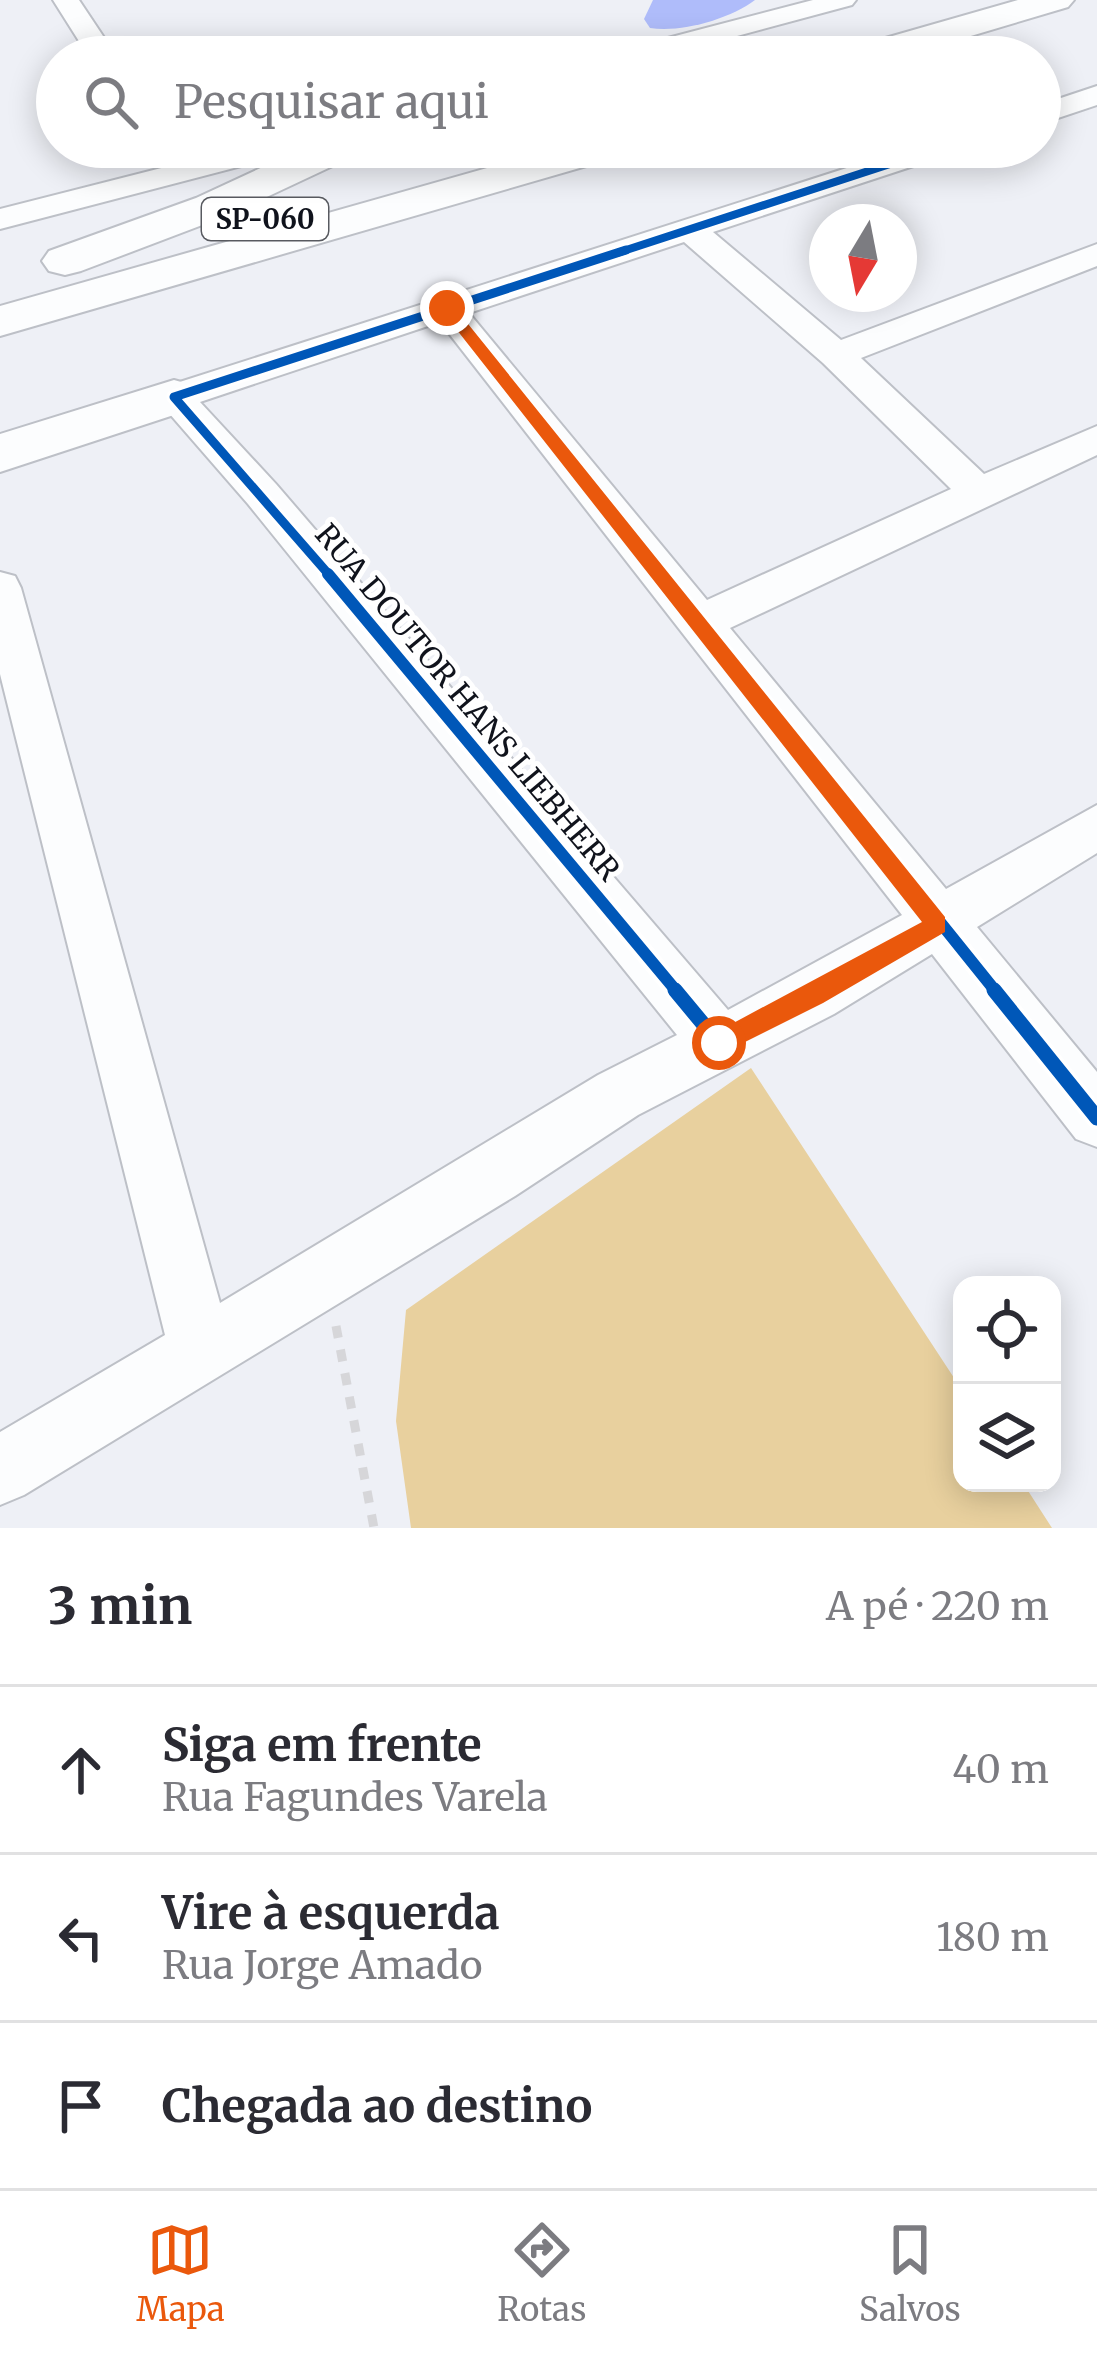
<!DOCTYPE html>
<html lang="pt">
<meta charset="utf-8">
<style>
:root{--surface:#fff;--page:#f2f2f3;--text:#2b2b33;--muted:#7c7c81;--line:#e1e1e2;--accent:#ea580c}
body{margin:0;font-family:Merriweather,serif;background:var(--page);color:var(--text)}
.controls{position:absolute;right:36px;bottom:36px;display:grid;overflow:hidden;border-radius:24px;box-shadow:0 6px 30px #0003}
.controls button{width:108px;height:108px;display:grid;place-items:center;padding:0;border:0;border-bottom:3px solid var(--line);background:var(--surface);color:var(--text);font:60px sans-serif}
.compass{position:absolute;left:809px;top:204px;width:108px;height:108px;border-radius:50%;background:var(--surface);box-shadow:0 6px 30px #0003;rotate:190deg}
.stop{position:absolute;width:36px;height:36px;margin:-27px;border:9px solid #ea580c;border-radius:50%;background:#fff}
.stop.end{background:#ea580c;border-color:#fff;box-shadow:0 3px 12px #0008}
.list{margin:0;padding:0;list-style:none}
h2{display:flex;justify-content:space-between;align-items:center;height:156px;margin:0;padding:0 48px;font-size:51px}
h2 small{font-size:39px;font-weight:400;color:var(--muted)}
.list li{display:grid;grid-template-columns:78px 1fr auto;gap:36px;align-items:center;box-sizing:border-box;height:168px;padding:0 48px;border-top:3px solid var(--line)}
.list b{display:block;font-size:45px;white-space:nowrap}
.list p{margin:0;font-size:39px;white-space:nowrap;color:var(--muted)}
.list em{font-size:39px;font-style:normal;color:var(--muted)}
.icon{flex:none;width:66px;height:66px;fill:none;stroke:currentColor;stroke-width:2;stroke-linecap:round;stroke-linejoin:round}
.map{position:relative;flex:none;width:1097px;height:1528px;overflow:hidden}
.search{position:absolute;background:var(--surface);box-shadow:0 6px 30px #0003;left:36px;right:36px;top:36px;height:132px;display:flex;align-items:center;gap:30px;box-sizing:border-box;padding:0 42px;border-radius:66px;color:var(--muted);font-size:45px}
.sheet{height:660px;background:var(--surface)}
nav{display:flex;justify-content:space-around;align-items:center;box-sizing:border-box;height:168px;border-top:3px solid var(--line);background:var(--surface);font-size:33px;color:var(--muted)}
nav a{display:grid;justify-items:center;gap:6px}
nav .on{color:var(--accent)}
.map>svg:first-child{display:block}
.forest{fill:#e8d09e}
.water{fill:#afbcfa}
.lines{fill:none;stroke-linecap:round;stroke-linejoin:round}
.minor-casing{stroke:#bdc0c7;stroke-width:4}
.highway-casing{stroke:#bdc0c7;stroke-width:4}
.path{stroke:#d6d6d9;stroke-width:9;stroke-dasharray:12 12;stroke-linecap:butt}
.minor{fill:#fcfdfe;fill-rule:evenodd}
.highway{fill:#fcfdfe;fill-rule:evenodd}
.cycleway-far3-casing{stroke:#fff;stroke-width:12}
.cycleway-far2-casing{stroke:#fff;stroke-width:15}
.cycleway-far1-casing{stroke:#fff;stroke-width:20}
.cycleway-casing{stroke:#fff;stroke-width:22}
.cycleway-far3{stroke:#0057b8;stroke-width:8}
.cycleway-far2{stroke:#0057b8;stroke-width:9}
.cycleway-far1{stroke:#0057b8;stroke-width:12}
.cycleway{stroke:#0057b8;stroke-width:15}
.route{fill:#ea580c}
.labels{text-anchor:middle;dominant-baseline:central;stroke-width:10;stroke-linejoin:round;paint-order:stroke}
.shield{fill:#fff;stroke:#585a60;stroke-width:3}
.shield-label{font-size:27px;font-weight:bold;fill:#10131c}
.street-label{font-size:30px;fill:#10131c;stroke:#fff}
</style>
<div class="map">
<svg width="1097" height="1528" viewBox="0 0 1097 1528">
<rect width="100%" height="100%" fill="#eef0f6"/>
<path class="forest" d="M 751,1068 L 962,1390 L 962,1483 L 1023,1483 L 1052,1528 L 411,1528 L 396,1421 L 406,1310 Z"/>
<path class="water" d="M 653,0 L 755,0 C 730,19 681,33 650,28 L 644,19 Z"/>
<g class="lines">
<defs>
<path id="minor" d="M 53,0 L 79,0 L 117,57 L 89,57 Z
M 813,0 L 856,0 L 852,5 L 659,57 L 614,57 L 618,51 Z
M 1097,86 L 1097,105 L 1040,124 L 1040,105 Z
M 244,147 L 295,147 L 291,153 L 0,229 L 0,209 Z
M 912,147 L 957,147 L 953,153 L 713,232 L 841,340 L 1097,244 L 1097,266 L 861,358 L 984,474 L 1097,426 L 1097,455 L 730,628 L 946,889 L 1097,805 L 1097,853 L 977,927 L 1097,1072 L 1097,1147 L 1076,1139 L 932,954 L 834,1014 L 638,1115 L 515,1196 L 24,1495 L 0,1505 L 0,1432 L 165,1335 L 0,674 L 0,572 L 15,576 L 21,588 L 220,1303 L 598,1075 L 677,1035 L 248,504 L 155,397 L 161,388 ZM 684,242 L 823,363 L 951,489 L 707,600 L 469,313 ZM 440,322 L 902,915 L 728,1010 L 276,484 L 200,402 Z"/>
<path id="highway" d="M 1018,0 L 1074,0 L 1068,7 L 900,57 L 841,57 L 847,49 Z
M 306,147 L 360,147 L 354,156 L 226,216 L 81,271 L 65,275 L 49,271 L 42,261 L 49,251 L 196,198 Z
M 561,147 L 627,147 L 621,156 L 0,336 L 0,306 Z
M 174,380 L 192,385 L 200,397 L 192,409 L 0,472 L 0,434 Z"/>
</defs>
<use href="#minor" class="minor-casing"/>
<use href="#highway" class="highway-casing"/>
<path class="path" d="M 336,1326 L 374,1528"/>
<use href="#minor" class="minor"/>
<use href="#highway" class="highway"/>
<defs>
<path id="cycleway-far3" d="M 617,253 L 942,147"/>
<path id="cycleway-far2" d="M 447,308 L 663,577
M 331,577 L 174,397 L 626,250"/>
<path id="cycleway-far1" d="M 328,574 L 678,993
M 660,574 L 997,993"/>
<path id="cycleway" d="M 675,990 L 719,1043
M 994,990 L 1097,1118"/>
</defs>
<use href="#cycleway-far3" class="cycleway-far3-casing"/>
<use href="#cycleway-far2" class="cycleway-far2-casing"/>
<use href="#cycleway-far1" class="cycleway-far1-casing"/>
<use href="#cycleway" class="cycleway-casing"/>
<use href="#cycleway-far3" class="cycleway-far3"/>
<use href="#cycleway-far2" class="cycleway-far2"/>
<use href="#cycleway-far1" class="cycleway-far1"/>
<use href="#cycleway" class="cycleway"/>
</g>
<path class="route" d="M 442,304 L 452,304 L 945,917 L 945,932 L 823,1003 L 727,1051 L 711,1051 L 711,1035 L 922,922 L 442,311 Z"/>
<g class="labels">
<rect class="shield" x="202" y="198" width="126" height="42" rx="9"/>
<g class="shield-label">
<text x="265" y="219">SP-060</text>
</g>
<g class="street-label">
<text transform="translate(468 702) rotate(50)">RUA DOUTOR HANS LIEBHERR</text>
</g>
</g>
</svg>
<div class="controls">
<button><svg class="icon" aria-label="locate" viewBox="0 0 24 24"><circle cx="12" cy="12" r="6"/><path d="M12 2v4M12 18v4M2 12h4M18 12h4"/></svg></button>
<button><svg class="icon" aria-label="layers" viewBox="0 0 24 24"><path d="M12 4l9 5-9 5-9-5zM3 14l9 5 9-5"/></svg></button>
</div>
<svg class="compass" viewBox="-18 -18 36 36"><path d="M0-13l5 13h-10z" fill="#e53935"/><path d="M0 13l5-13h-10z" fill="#7c7c81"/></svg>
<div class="stop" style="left:719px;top:1043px"></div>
<div class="stop end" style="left:447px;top:308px"></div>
<div class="search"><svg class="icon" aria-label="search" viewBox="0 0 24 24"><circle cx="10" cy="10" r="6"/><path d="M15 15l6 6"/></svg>Pesquisar aqui</div>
</div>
<section class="sheet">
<h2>3 min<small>A pé · 220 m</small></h2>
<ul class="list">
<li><svg class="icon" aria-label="ahead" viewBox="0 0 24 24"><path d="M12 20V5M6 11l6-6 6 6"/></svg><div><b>Siga em frente</b><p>Rua Fagundes Varela</p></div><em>40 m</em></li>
<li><svg class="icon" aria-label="left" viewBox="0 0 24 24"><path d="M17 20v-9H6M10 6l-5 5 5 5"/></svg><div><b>Vire à esquerda</b><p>Rua Jorge Amado</p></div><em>180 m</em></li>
<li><svg class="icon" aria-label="arrive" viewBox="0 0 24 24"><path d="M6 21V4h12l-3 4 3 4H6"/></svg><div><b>Chegada ao destino</b></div></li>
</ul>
</section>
<nav>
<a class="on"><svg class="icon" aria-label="map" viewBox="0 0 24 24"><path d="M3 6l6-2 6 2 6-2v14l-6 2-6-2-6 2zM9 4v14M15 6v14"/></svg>Mapa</a>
<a><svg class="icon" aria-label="directions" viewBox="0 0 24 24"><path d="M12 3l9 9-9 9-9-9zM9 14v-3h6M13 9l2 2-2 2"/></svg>Rotas</a>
<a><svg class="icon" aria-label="saved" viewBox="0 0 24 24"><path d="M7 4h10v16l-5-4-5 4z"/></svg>Salvos</a>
</nav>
